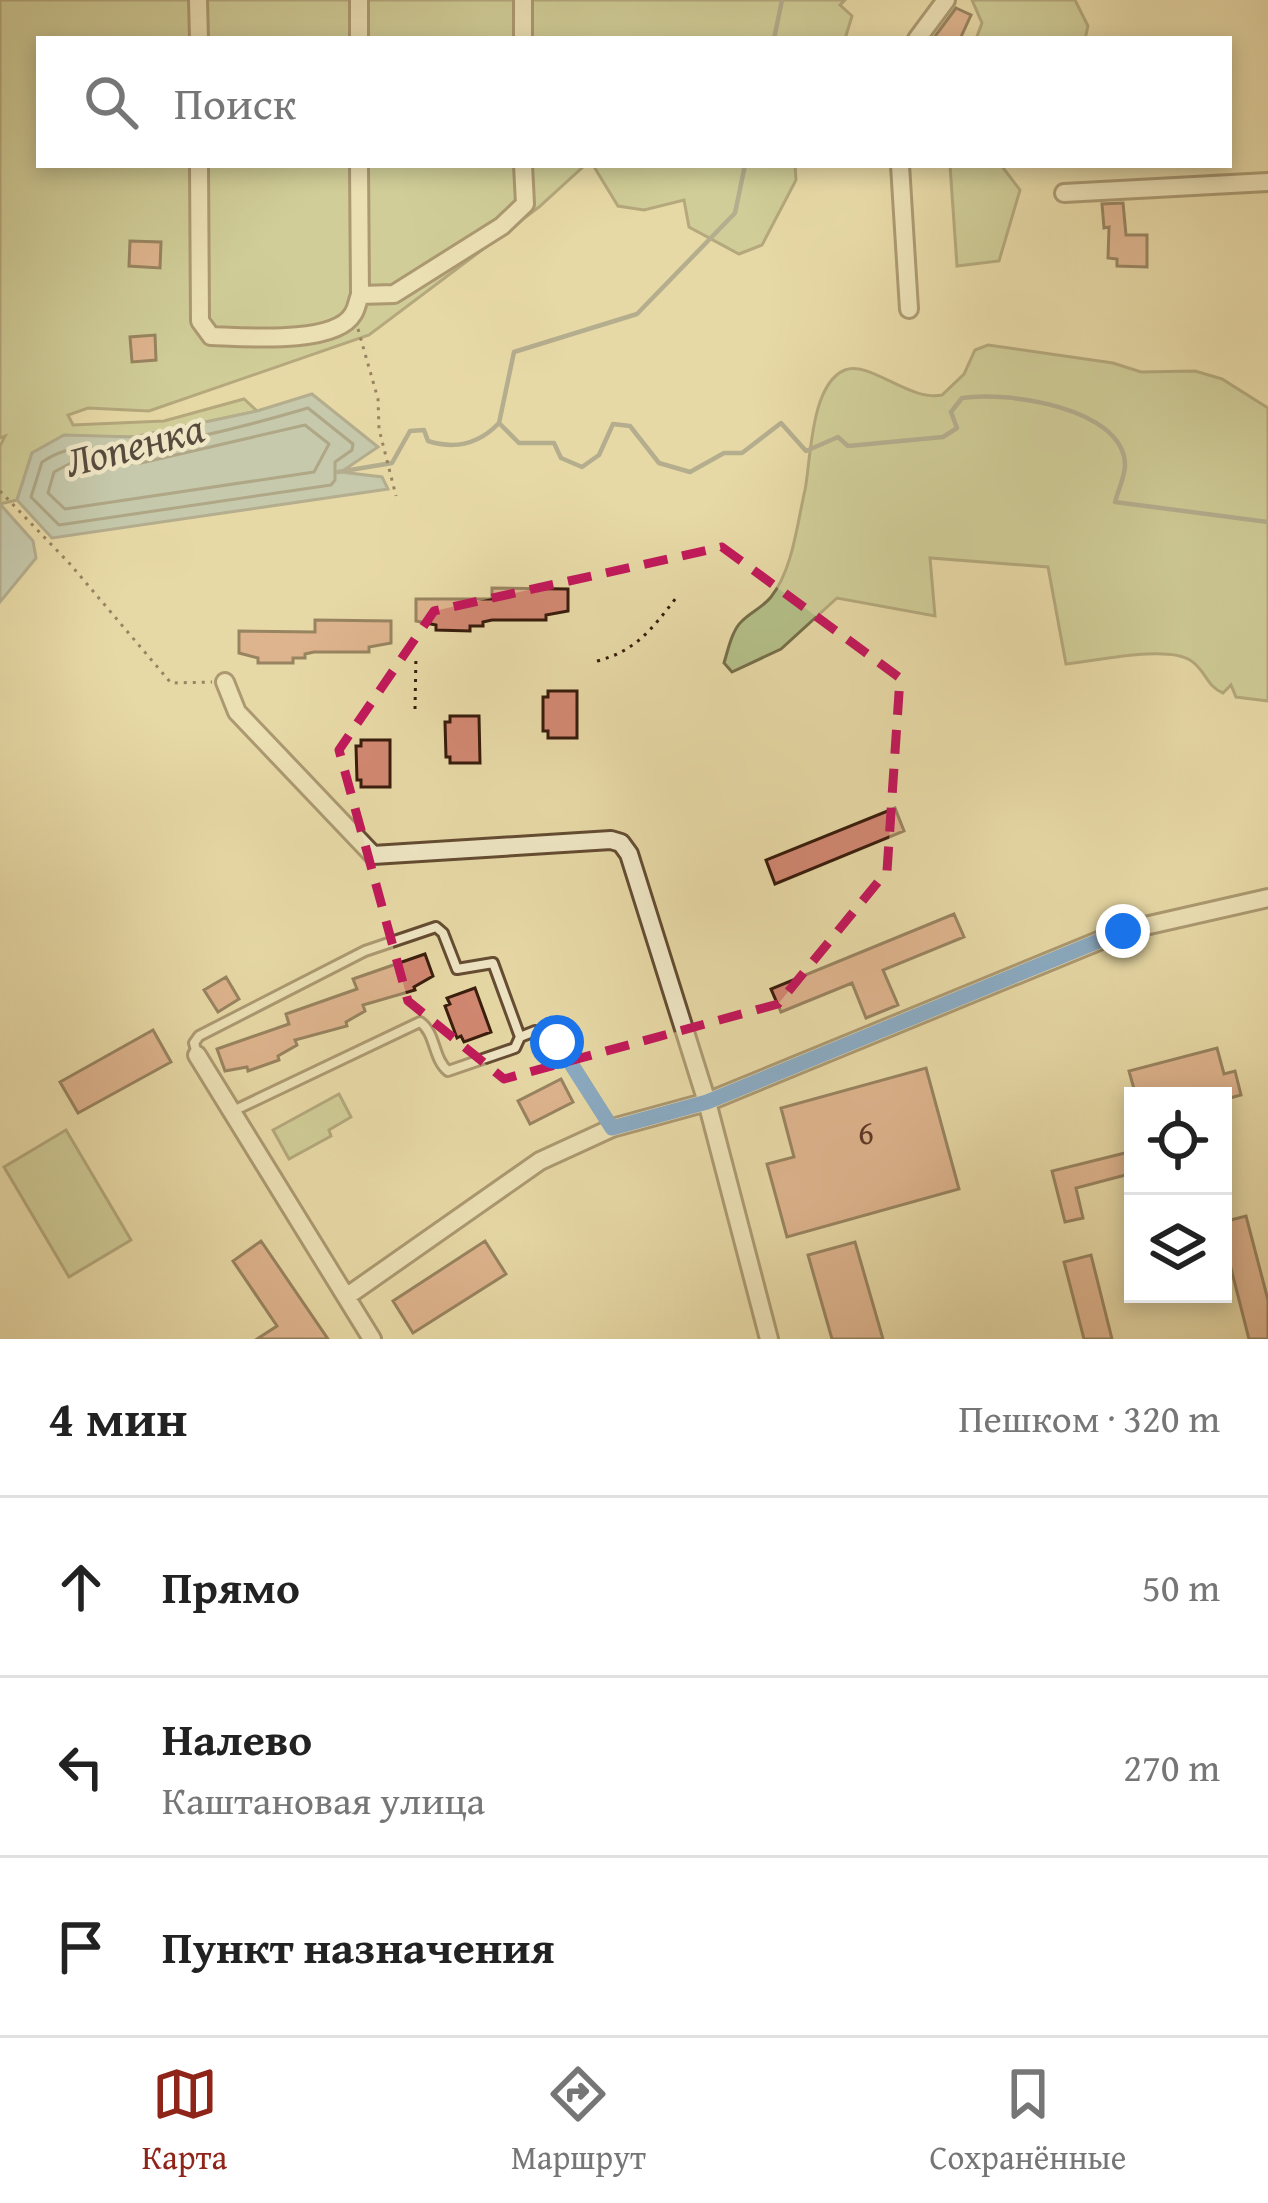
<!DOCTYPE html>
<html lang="ru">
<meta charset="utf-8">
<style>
:root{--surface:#fff;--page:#f6f6f6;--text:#222;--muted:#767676;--line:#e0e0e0;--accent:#8f2418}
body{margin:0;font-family:"Gentium Book Plus",serif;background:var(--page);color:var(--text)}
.controls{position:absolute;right:36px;bottom:36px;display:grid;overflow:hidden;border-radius:0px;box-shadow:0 6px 18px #0003}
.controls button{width:108px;height:108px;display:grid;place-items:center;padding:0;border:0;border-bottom:3px solid var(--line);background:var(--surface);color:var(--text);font:60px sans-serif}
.stop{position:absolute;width:36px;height:36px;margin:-27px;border:9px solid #1a73e8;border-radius:50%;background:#fff}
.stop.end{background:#1a73e8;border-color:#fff;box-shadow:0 3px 12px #0008}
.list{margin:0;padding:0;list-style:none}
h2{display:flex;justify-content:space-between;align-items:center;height:156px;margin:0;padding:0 48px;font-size:51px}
h2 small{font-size:39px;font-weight:400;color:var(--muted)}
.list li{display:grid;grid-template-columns:78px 1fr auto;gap:36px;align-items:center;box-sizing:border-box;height:180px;padding:0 48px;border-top:3px solid var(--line)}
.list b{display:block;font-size:45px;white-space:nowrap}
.list p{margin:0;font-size:39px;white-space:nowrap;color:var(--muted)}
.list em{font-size:39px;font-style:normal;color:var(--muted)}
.icon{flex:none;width:66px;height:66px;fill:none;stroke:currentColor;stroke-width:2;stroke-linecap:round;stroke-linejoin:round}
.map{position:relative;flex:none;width:1268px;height:1339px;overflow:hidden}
.search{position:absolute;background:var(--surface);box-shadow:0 6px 18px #0003;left:36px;right:36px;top:36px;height:132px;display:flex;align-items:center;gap:30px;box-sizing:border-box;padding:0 42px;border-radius:0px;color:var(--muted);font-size:45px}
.sheet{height:696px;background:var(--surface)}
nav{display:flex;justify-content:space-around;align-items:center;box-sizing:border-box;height:168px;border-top:3px solid var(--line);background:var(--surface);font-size:33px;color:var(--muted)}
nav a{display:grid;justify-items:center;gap:6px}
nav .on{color:var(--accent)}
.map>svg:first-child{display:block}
.green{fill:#b4bf88;stroke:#766e4a;stroke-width:3}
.water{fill:#9db7b4;stroke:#757971;stroke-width:3}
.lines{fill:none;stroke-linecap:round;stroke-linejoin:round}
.shore{stroke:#6b6a60;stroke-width:3}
.stream{stroke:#757971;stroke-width:4.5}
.building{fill:#d28872;stroke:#391d0c;stroke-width:3}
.lane-casing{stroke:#644c32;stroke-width:14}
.street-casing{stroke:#644c32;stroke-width:22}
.path{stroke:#391d0c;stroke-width:3;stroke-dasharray:3 6;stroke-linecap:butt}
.lane{stroke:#efe6c5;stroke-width:8}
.street{stroke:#efe6c5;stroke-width:16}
.route{stroke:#1a73e8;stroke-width:15}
.marked{fill:none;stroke:#c2185b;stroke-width:9;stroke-dasharray:24 15;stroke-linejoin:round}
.labels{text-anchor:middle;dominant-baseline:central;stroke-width:9;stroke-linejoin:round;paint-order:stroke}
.number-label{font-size:33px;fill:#5f3826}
.water-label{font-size:42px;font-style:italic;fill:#574b3e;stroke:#efe6c5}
</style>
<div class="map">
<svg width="1268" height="1339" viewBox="0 0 1268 1339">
<rect width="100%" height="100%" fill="#e7d9a6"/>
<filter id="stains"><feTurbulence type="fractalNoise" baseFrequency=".00167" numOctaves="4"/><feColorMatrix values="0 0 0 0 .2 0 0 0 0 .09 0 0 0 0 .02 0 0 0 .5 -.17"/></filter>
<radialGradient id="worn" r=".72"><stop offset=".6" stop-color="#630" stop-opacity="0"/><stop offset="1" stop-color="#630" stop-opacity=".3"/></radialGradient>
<path class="green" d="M 0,0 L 845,0 L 840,5 L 852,16 L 845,39 L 39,39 L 39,165 L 585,165 L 539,207 L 369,335 L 149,411 L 88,408 L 68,415 L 73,425 L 164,421 L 244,399 L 257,411 L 135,437 L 63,436 L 32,453 L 17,500 L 0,504 L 0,446 L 5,436 L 0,438 Z
M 972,0 L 1075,0 L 1088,26 L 1085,39 L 976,39 L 982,23 Z
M 593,165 L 795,165 L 796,180 L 762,245 L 739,254 L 689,227 L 684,200 L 644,210 L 618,206 Z
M 950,165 L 1001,165 L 1020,190 L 999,261 L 957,266 Z
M 988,345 L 1113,363 L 1141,372 L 1195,371 L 1222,379 L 1268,408 L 1268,701 L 1236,697 L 1231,685 L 1223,693 C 1206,686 1206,670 1190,660 C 1166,645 1096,661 1066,664 L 1048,567 L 930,558 L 935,616 L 837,598 L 781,649 L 732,672 L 724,663 C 728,650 732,630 742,621 C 751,612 763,607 771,597 C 793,569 797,524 805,490 C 811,461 810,384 845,370 C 869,360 910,402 942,395 L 964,374 L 975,350 Z
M 339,1094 L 351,1117 L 329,1130 L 331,1136 L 289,1159 L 273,1130 Z
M 66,1130 L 131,1240 L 69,1277 L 4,1167 Z"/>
<path class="water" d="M 312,394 L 378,447 L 341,472 L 382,477 L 388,489 L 52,538 L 17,500 L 32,453 L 64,435 L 135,437 L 257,411 Z
M 0,504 L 33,541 L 36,558 L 0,602 Z"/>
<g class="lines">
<path class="shore" d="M 308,408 L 353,444 L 352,450 L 335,462 L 335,480 L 331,485 L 59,525 L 31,497 L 42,462 C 80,437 102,454 142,448 C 198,438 254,424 308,408 Z
M 305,425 L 329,444 L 314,472 L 65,509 L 48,493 L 54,472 L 71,463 L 141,463 Z"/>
<path class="stream" d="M 774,39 L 782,0
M 499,423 L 514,352 L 637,314 L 735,213 L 745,165
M 338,472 L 392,463 L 410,431 L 424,430 L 428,441 C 456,450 479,444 499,423 L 519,443 L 554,443 L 561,458 L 582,467 L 599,455 L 613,424 L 630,426 L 659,463 L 690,472 L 724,453 L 742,453 L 781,423 L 806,451 L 838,437 L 848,446 L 943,437 L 957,428 L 951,412 L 962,398 C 1004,391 1124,407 1125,465 C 1125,476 1118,491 1115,502 L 1268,522"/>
</g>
<path class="building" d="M 956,8 L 971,15 L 960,39 L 933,39 Z
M 1123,203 L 1126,235 L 1147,235 L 1147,267 L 1117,266 L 1117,259 L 1108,258 L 1109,227 L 1104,228 L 1102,204 Z
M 130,241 L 161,242 L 160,268 L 129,266 Z
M 155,335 L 156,360 L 132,362 L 130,337 Z
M 492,588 L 568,589 L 568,611 L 546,615 L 546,620 L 492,620 L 483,622 L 483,626 L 470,626 L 470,631 L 436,630 L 436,625 L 416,621 L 416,599 L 492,599 Z
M 315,620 L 391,621 L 391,643 L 369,647 L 369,652 L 314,652 L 305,654 L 305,658 L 293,658 L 293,663 L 258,663 L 258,658 L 239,653 L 239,631 L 315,632 Z
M 548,691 L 577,691 L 577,738 L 548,738 L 548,731 L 543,731 L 543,697 L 548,697 Z
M 450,716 L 479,716 L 480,763 L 450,763 L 450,757 L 446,757 L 445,722 L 450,722 Z
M 361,740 L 390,740 L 390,787 L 361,787 L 361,780 L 357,780 L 356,746 L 361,746 Z
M 895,808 L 904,831 L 775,884 L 766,860 Z
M 954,914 L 964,937 L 883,970 L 898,1005 L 866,1018 L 852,983 L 781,1012 L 771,989 Z
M 425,954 L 433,976 L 414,987 L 415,990 L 363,1005 L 365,1011 L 346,1022 L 347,1026 L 295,1040 L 297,1045 L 278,1056 L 279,1060 L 248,1071 L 247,1067 L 225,1071 L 217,1049 L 289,1024 L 286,1014 L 357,989 L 353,979 Z
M 226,977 L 239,999 L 218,1012 L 204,990 Z
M 475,988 L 491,1032 L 464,1042 L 461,1036 L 457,1038 L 445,1006 L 450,1004 L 447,998 Z
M 153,1030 L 171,1062 L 78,1113 L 60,1082 Z
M 1217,1048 L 1224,1074 L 1235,1071 L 1241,1095 L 1223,1100 L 1223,1096 L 1136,1096 L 1129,1071 Z
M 926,1068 L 959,1189 L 787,1237 L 767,1164 L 794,1157 L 781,1108 Z
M 561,1079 L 573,1102 L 530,1124 L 518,1101 Z
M 1133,1151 L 1133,1173 L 1076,1188 L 1083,1218 L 1065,1222 L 1052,1171 Z
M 1246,1216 L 1268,1300 L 1268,1339 L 1249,1339 L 1223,1237 L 1223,1222 Z
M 261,1241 L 328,1339 L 257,1339 L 277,1326 L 233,1261 Z
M 485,1241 L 506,1274 L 413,1333 L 393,1301 Z
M 855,1242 L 883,1339 L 832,1339 L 808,1255 Z
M 1091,1255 L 1112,1339 L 1084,1339 L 1064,1262 Z"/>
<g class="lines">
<defs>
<path id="lane" d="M 197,1054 L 194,1043 L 199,1036 L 365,951 L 436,927 L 443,933 L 457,969 L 493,963 L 520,1037 L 535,1031 L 558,1042 L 612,1128
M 231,1112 L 420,1022 C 436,1033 433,1059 448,1071 L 515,1048 L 520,1037"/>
<path id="street" d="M 198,0 L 199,39
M 359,0 L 359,39
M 523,39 L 523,0
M 917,39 L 946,0
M 199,165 L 200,321 L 211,336 C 244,337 335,345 353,314 C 357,308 357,302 360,295 L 394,294 L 502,226 L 525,204 L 523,165
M 359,165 L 360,295
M 900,165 L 909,309
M 1064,193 L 1268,182
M 225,682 L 237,712 L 373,855 L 611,840 L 621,843 L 629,854 L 707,1102 L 769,1339
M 197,1055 L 372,1339
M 346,1297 L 540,1161 L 612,1128 L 707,1102 L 1123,931 L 1268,898"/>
</defs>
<use href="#lane" class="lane-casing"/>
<use href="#street" class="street-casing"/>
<path class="path" d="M 358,329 L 378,399 L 379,429 L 396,496
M 0,491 L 70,564 L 171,683 L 212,682
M 597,661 C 636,651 652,629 676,598
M 415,709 L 416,655"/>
<use href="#lane" class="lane"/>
<use href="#street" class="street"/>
</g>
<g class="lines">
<path class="route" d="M 557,1042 L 612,1128 L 707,1102 L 1123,931"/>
</g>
<path d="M0 0H1268V1339H0ZM 722,547 L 900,678 L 887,871 L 778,1004 L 504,1079 L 408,1001 L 339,750 L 434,611 Z" fill="#e7d9a6" fill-opacity=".55" fill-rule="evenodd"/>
<path class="marked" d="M 722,547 L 900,678 L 887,871 L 778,1004 L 504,1079 L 408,1001 L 339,750 L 434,611 Z"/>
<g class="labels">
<g class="number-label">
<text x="866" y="1132">6</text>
</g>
<g class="water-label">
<text transform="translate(134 444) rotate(-15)">Лопенка</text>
</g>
</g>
<rect width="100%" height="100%" filter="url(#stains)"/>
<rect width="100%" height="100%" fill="url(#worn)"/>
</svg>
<div class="controls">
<button><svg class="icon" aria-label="locate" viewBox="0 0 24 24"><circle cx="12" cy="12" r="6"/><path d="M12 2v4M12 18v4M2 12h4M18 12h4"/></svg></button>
<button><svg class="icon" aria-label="layers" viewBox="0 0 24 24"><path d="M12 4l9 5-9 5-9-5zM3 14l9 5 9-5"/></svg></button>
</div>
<div class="stop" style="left:557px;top:1042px"></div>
<div class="stop end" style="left:1123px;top:931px"></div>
<div class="search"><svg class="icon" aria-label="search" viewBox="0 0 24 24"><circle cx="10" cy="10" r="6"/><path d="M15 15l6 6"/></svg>Поиск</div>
</div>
<section class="sheet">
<h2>4 мин<small>Пешком · 320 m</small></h2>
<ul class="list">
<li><svg class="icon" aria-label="ahead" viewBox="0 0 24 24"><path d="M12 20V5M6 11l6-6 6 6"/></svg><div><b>Прямо</b></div><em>50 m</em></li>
<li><svg class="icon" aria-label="left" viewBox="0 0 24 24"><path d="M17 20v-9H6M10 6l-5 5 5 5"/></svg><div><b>Налево</b><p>Каштановая улица</p></div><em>270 m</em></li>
<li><svg class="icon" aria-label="arrive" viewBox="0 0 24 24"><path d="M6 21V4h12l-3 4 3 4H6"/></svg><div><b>Пункт назначения</b></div></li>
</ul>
</section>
<nav>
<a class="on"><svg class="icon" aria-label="map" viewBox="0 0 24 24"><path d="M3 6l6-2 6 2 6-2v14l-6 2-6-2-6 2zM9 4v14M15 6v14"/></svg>Карта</a>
<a><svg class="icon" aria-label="directions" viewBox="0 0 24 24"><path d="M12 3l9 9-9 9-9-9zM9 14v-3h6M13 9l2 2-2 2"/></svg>Маршрут</a>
<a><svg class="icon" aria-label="saved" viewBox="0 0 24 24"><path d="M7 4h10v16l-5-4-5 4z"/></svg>Сохранённые</a>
</nav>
